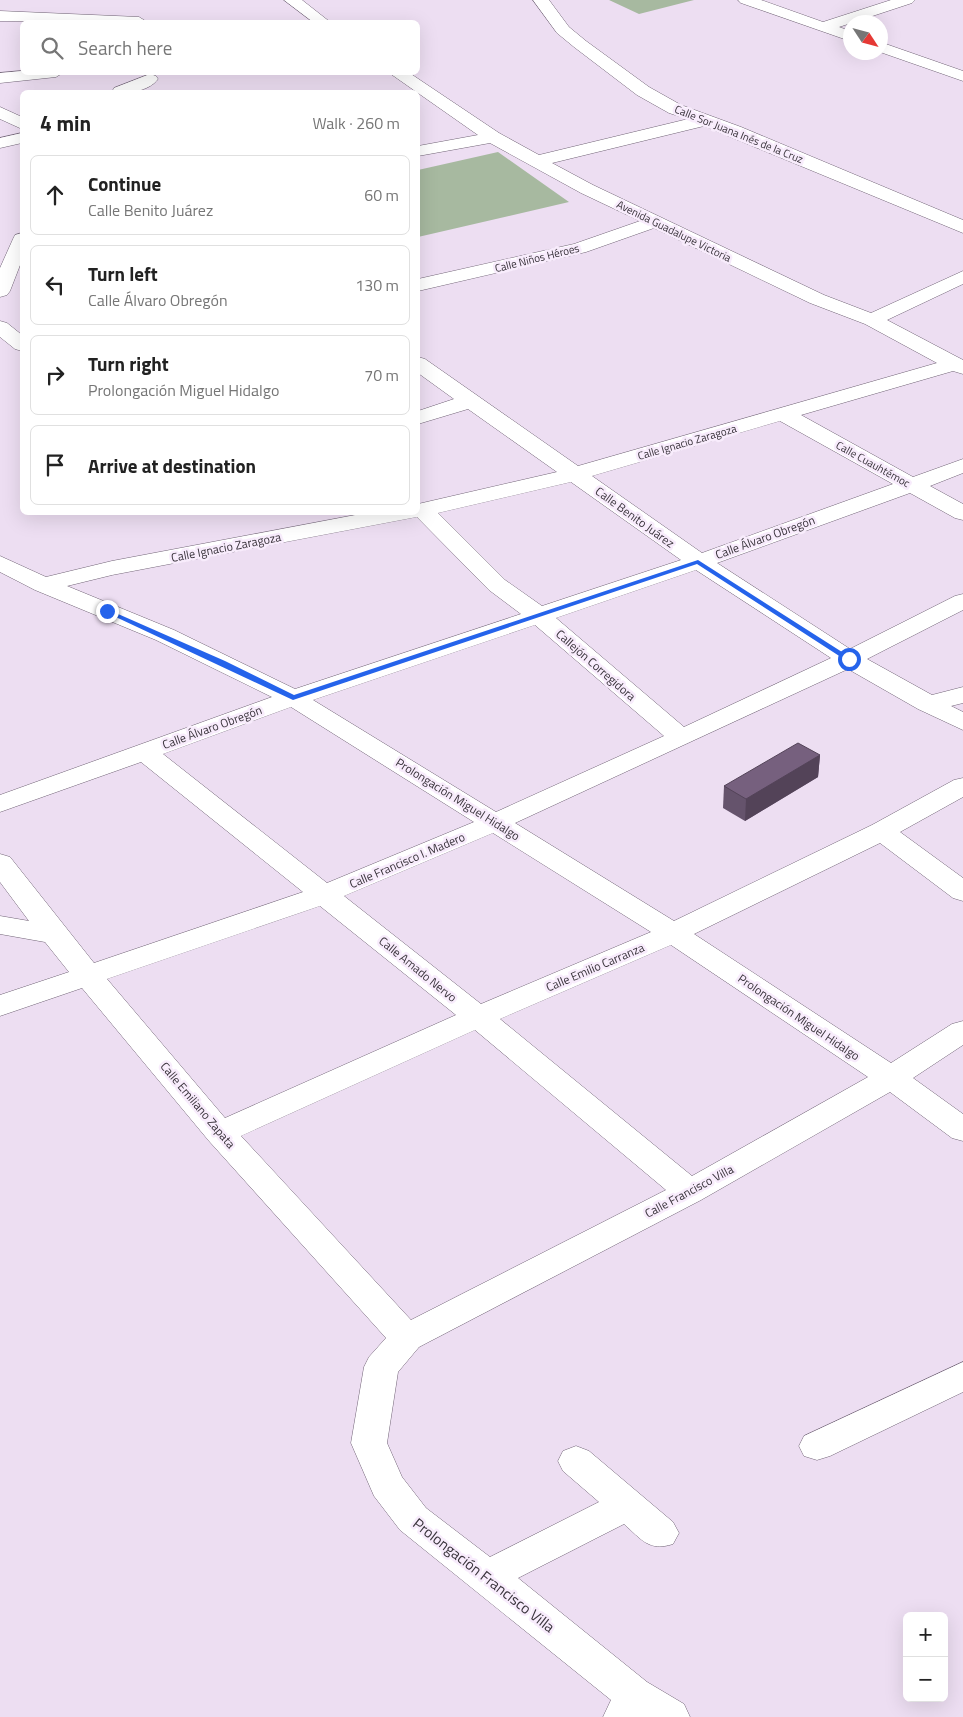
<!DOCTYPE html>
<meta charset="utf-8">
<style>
:root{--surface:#fff;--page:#f6f6f6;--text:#222;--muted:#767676;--line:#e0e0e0}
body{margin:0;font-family:"Titillium Web",sans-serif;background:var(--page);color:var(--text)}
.controls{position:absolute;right:15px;bottom:15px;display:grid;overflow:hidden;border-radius:8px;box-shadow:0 5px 20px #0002}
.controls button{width:45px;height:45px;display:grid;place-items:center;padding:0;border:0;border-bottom:1px solid var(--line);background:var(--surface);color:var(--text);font:25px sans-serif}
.compass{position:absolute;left:843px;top:15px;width:45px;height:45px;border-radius:50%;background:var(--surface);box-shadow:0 5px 20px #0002;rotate:126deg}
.stop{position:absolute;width:15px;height:15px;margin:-11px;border:4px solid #2563eb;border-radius:50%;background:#fff}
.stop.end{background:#2563eb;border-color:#fff;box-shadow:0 1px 5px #0008}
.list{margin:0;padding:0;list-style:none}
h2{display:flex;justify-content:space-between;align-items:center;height:65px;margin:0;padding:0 20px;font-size:21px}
h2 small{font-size:16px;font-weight:400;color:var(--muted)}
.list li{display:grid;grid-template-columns:32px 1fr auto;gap:15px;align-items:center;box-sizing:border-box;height:80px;margin:0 10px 10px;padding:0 10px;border:1px solid var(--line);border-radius:8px}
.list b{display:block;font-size:19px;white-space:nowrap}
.list p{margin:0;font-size:16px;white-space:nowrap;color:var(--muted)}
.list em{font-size:16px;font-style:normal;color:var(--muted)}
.icon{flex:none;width:28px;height:28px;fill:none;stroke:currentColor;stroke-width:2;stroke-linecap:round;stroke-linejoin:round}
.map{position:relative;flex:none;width:963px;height:1717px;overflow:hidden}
.search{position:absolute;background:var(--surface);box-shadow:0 5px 20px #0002;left:20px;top:20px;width:400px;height:55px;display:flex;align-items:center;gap:12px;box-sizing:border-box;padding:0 18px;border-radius:8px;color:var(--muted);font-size:19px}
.panel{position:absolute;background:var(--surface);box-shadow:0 5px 20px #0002;left:20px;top:90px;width:400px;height:425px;border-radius:8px}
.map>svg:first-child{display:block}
.green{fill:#a7b9a0}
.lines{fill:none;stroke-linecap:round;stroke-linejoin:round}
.minor-casing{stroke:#716476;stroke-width:1}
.minor{fill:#fff;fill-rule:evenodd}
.wall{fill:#65536c}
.shaded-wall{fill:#534358}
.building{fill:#76607e;stroke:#534358}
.route{fill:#2563eb}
.labels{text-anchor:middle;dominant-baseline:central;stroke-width:5;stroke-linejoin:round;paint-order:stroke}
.far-street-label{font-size:11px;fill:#39333b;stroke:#f8ecfc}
.street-label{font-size:12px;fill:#39333b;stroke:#f8ecfc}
.near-street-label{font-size:15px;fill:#39333b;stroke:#f8ecfc}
</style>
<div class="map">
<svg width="963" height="1717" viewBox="0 0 963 1717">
<rect width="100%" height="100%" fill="#eddef2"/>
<path class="green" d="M 609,0 L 694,0 L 639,14 Z
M 498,152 L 569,202 L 418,237 L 418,170 Z"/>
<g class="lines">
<defs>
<path id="minor" d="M 284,0 L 302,0 L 330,22 L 313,22 Z
M 533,0 L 549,0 L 569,27 L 586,41 L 649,87 L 681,105 L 741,127 L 963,220 L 963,233 L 704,126 L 552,163 L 593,185 L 824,295 L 871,313 L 963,271 L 963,284 L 887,320 L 963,360 L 963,374 L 953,371 L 801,415 L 913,477 L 963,459 L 963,473 L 930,486 L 963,504 L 963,520 L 955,518 L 910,493 L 717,563 L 850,649 L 955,596 L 963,594 L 963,610 L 867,659 L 932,695 L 963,687 L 963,703 L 951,706 L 963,712 L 963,730 L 918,709 L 848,669 L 515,823 L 674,921 L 872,825 L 954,780 L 963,778 L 963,797 L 900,832 L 963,878 L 963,901 L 953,898 L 880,843 L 694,934 L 891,1063 L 952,1024 L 963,1021 L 963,1045 L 913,1078 L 963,1114 L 963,1141 L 952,1138 L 890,1092 L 701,1200 L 419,1347 L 398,1372 L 387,1443 L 402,1477 L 426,1508 L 490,1557 L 599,1502 L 563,1471 L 558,1461 L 563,1451 L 576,1446 L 589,1451 L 673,1522 L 679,1533 L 673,1544 C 649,1552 641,1539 624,1524 L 518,1578 L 647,1682 L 684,1704 L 690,1717 L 603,1717 L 611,1700 L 400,1530 L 374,1496 L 351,1443 L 364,1367 L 369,1357 L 386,1338 L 209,1141 L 82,988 L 0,1016 L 0,995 L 69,972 L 45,942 L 0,934 L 0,916 L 29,921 L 0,882 L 0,854 L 10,857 L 94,963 L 303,892 L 141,762 L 0,812 L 0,795 L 272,697 L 156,640 L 35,590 L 0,572 L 0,556 L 46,577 L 112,561 L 371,512 L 418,512 L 418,504 L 557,472 L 468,409 L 418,424 L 418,411 L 454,399 L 418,373 L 418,357 L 425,359 L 578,466 L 937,363 L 865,324 L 810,303 L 654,228 L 586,252 L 418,291 L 418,279 L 574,244 L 640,221 L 581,193 L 490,143 L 418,156 L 418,146 L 478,135 L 388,72 L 408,72 L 499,133 L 539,155 L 688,119 L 669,113 L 637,95 L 574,47 L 557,33 ZM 780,421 L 893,484 L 702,553 L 592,476 ZM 571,482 L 681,560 L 542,606 L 505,580 L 438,513 ZM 417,517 L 489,590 L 521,614 L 295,689 L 174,630 L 67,586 L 112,575 ZM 696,570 L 831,658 L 684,727 L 556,618 ZM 535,625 L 664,736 L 496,812 L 313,700 ZM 291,707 L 474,822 L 327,883 L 163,754 ZM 493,833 L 651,932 L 481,1004 L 344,896 ZM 320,906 L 456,1015 L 225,1118 L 107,979 ZM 671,945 L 868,1077 L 692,1176 L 500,1019 ZM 475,1030 L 666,1190 L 411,1320 L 241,1136 Z
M 738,0 L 761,0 L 823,22 L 891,0 L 915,0 L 912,3 L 839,27 L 850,31 L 850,41 L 741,3 Z
M 0,11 L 139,17 L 147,22 L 0,21 Z
M 880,42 L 963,71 L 963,81 L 880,52 Z
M 22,71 L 22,72 L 64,72 L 56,77 L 0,83 L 0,73 Z
M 150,74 L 156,76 L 158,79 C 149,92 125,94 112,92 L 114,88 Z
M 0,107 L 22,117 L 22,129 L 0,119 Z
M 22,133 L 22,143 L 0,148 L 0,138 Z
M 22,233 L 22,260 L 10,291 L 7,295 L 0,297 L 0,268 L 13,239 L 15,235 Z
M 0,321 L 7,323 L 22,335 L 22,351 L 15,349 L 0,337 Z
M 963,1362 L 963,1392 L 830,1456 L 817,1460 L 804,1456 L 799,1446 L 804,1436 Z"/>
</defs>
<use href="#minor" class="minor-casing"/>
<use href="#minor" class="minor"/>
</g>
<path class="wall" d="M 820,755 L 818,777 L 745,821 L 723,808 L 724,786 Z"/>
<path class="shaded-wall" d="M 820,755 L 818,777 L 745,821 L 746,799 Z"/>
<path class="building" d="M 798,743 L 820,755 L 746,799 L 724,786 Z"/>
<path class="route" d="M 698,560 L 853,659 L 847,661 L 697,564 L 293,700 L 103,611 L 109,610 L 225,661 L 294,695 Z"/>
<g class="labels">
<g class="far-street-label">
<text transform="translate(739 134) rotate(22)">Calle Sor Juana Inés de la Cruz</text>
<text transform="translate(674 231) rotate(26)">Avenida Guadalupe Victoria</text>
<text transform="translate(537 258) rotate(-14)">Calle Niños Héroes</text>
<text transform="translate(687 442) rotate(-16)">Calle Ignacio Zaragoza</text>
<text transform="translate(873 464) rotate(29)">Calle Cuauhtémoc</text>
</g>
<g class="street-label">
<text transform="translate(635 517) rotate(36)">Calle Benito Juárez</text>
<text transform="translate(765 537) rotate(-20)">Calle Álvaro Obregón</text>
<text transform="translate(226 547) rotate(-11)">Calle Ignacio Zaragoza</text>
<text transform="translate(596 665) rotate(41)">Callejón Corregidora</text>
<text transform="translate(212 727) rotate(-20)">Calle Álvaro Obregón</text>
<text transform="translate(458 799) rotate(32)">Prolongación Miguel Hidalgo</text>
<text transform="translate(407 860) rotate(-23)">Calle Francisco I. Madero</text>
<text transform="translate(595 967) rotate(-23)">Calle Emilio Carranza</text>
<text transform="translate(418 969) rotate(39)">Calle Amado Nervo</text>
<text transform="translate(799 1017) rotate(34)">Prolongación Miguel Hidalgo</text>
<text transform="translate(198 1105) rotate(50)">Calle Emiliano Zapata</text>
<text transform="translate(689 1191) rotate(-28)">Calle Francisco Villa</text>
</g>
<g class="near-street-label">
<text transform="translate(484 1575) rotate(38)">Prolongación Francisco Villa</text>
</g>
</g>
</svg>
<div class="controls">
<button>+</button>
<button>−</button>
</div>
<svg class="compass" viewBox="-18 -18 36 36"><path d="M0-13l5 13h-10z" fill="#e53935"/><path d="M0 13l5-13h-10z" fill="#767676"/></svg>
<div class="stop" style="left:849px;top:659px"></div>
<div class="stop end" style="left:107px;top:611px"></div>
<div class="search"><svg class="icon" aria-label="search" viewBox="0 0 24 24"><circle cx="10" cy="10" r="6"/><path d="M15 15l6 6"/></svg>Search here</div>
<section class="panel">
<h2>4 min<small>Walk · 260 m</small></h2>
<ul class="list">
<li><svg class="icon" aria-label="ahead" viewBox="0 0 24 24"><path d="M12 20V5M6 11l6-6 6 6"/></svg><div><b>Continue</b><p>Calle Benito Juárez</p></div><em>60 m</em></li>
<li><svg class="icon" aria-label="left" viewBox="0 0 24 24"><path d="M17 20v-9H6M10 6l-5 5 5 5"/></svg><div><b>Turn left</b><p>Calle Álvaro Obregón</p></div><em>130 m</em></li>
<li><svg class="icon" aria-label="right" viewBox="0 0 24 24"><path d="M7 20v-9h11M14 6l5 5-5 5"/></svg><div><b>Turn right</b><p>Prolongación Miguel Hidalgo</p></div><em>70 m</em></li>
<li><svg class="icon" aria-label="arrive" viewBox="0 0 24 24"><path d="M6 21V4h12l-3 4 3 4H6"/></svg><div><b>Arrive at destination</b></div></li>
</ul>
</section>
</div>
